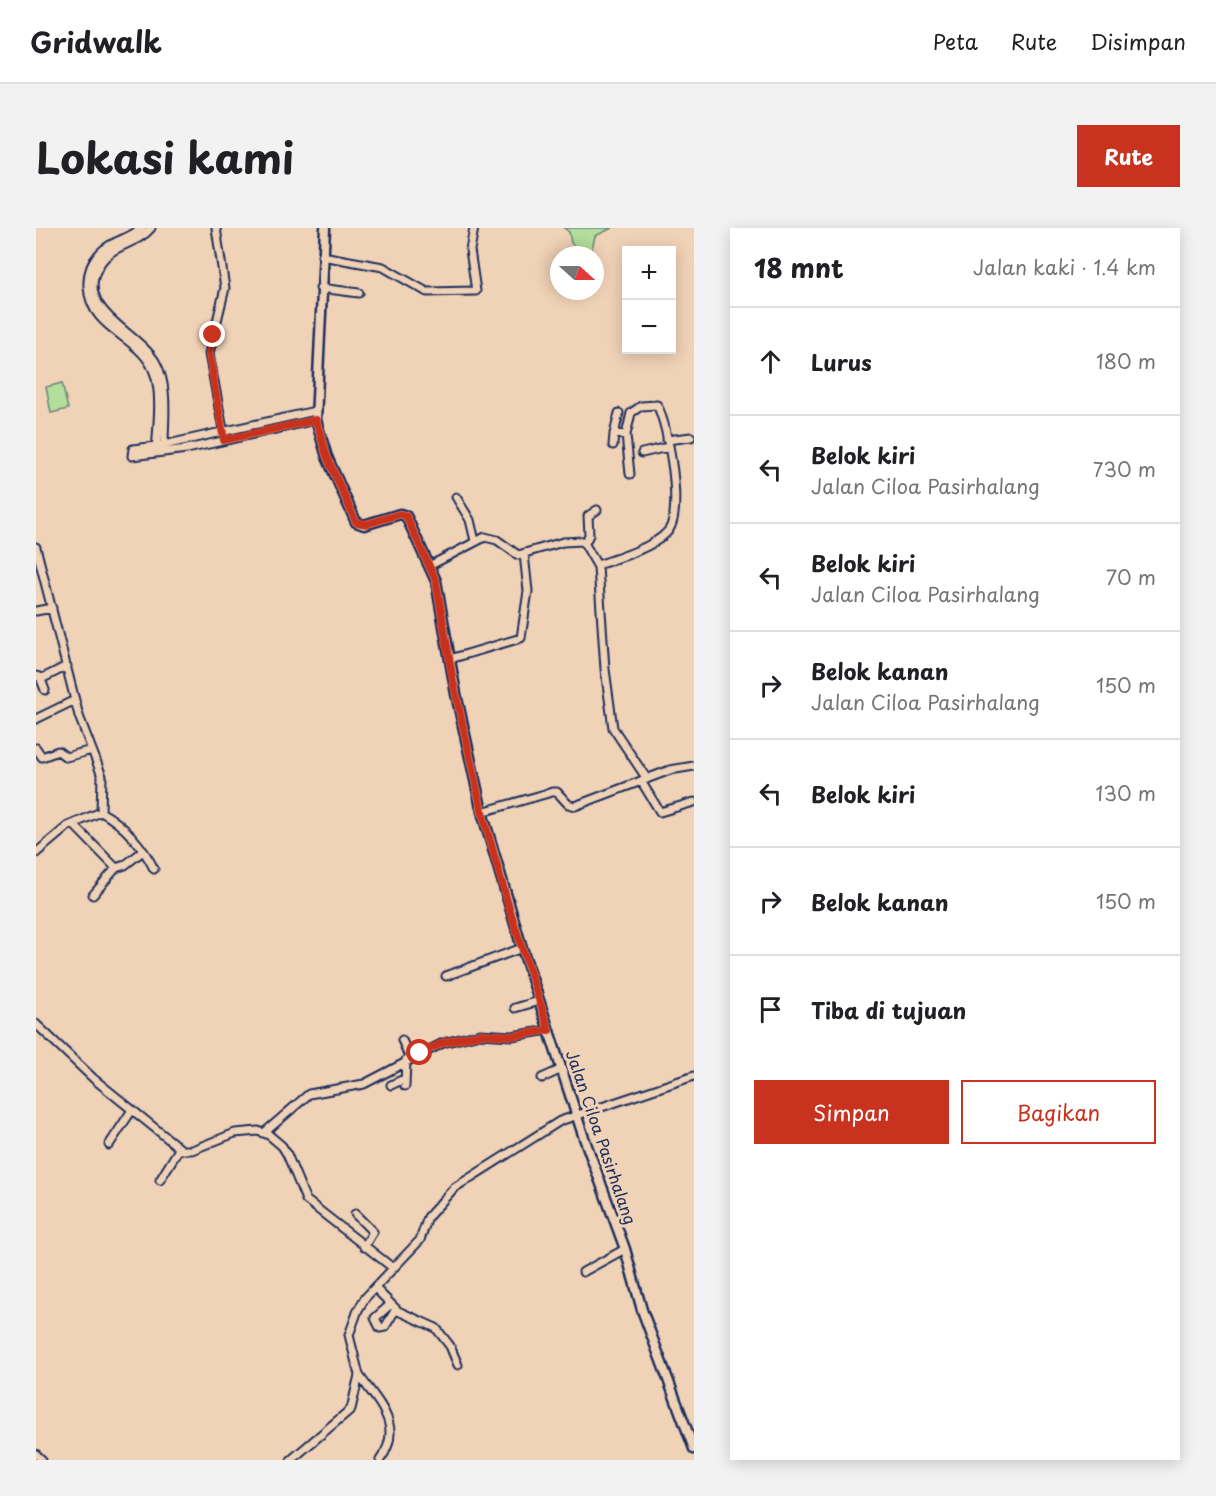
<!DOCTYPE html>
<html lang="id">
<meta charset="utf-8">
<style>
:root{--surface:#fff;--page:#f2f2f2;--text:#202124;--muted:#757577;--line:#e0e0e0;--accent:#c8321e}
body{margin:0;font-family:"Playpen Sans",sans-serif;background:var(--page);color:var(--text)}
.controls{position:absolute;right:18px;top:18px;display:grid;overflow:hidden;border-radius:0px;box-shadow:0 3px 15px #0003}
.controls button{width:54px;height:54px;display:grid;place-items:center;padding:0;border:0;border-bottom:2px solid var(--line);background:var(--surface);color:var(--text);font:30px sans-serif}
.compass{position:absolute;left:514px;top:18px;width:54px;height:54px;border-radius:50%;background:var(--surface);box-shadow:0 3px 15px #0003;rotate:111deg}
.stop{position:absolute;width:18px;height:18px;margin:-14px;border:4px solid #c8321e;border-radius:50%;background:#fff}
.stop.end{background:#c8321e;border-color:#fff;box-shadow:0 2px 6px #0008}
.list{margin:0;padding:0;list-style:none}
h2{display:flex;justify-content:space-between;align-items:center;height:78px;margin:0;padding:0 24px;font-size:26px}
h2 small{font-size:20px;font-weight:400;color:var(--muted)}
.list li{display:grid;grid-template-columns:39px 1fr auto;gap:18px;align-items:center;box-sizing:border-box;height:108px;padding:0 24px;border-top:2px solid var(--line)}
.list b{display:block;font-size:22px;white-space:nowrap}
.list p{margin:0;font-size:20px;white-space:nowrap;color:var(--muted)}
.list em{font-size:20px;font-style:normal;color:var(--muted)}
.actions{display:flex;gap:12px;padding:18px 24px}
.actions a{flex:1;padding:14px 0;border:2px solid var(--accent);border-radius:0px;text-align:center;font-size:21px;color:var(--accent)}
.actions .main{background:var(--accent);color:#fff}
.icon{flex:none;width:33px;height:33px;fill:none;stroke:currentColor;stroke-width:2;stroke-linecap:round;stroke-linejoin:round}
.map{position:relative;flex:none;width:658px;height:1232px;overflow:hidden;border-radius:0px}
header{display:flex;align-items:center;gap:36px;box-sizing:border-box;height:84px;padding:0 30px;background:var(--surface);border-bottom:2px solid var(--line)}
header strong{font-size:28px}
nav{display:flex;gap:33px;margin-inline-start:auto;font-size:21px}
.intro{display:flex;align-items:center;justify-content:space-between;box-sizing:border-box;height:144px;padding:0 36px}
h1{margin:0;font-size:42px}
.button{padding:15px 27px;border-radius:0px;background:var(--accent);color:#fff;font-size:21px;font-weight:700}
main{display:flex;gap:36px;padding:0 36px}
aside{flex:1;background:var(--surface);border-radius:0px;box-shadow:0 3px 15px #0003}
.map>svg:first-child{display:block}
.green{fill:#b3de9c;stroke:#67867d;stroke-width:1.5}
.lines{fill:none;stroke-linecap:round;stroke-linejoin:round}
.minor-casing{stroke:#1b2f5e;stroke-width:11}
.major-casing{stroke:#1b2f5e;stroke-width:13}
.minor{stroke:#f0d2b6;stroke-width:7}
.major{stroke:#f0d2b6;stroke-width:8}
.route{stroke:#c8321e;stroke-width:8}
.labels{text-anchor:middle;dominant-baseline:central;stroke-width:6;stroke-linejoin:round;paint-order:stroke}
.street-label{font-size:16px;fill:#1b2f5e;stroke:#f0d2b6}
</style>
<header>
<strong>Gridwalk</strong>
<nav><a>Peta</a><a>Rute</a><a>Disimpan</a></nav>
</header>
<div class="intro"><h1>Lokasi kami</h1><a class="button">Rute</a></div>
<main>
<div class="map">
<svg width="658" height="1232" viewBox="0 0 658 1232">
<rect width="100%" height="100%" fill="#f0d2b6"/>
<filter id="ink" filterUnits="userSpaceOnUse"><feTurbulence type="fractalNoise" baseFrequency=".0167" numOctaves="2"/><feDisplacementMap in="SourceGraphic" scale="12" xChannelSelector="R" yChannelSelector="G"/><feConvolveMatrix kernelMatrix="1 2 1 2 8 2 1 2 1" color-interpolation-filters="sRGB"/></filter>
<g filter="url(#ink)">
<path class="green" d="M 528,0 L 576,0 L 559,8 L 556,21 L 545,25 L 535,15 L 533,4 Z
M 26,155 L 32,181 L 15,185 L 10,159 Z"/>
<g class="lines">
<defs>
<path id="minor" d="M 106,0 C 93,11 74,13 63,26 C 55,35 51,46 52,59 C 55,105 107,107 119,147 C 126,170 121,201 120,225
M 115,0 C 102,16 78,16 66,33 C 32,80 103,103 120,135 C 133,159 128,192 128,217 L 279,183
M 180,0 L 189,60 L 173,126 L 188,207
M 286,28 L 347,39 L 391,64 L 440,63 L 434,22 L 438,0
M 284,60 L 323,65
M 583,185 L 578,206 L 590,207
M 631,212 L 655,209
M 577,217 L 578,206
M 128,223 L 128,217 L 97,221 L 96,228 L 151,221 L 280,192
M 606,225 L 632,219
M 420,269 L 434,292 L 439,313
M 549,315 L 553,307 L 552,288 L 561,282
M 0,319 L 43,488 L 66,548 L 65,584
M 561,337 C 580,331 619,319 632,303 C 648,284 632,197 621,177 L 605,178 L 595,185 L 590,207 L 594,246
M 393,338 L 449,309 L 461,312 L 482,327 L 527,314 L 547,313 L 562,339 L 569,441 L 577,500 L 611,551
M 0,383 L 16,380
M 414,431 L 485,410 L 492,363 L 488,326
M 0,448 L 4,449 L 9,462
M 5,451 L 31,438
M 0,491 L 39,472
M 0,520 L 6,529 L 22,523 L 30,529 L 56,522
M 605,553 L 624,584 L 658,574
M 65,584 C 87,596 107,618 118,641
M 446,584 L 516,564 L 521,564 L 532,576 L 539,578 L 634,542 L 658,538
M 37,596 L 80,640
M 0,625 L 32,598 L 65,584
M 57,667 L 80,640 L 89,637 L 107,623
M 410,748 L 486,720
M 479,780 L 503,773
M 0,796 L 58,851 L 146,922 L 156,922 L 199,905 L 222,903 L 233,907 L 246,918 L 251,926 L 270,972 L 357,1040
M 366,812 L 374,831
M 506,850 L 526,841
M 355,857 L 368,851
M 369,858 L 370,832
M 228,905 L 273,866 L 328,856 L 407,815 L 444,806 L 476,808 L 513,802
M 73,917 L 96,882
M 124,952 L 143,921
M 319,986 L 337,1004 L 328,1019
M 547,1044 L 589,1021
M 340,1061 L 362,1083 L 400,1100 L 414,1118 L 422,1137
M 355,1076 L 339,1090 L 344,1100 L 349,1099 L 360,1081
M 323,1147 C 342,1175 369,1198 344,1232
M 0,1226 L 6,1232
M 255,1232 L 315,1181 L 323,1147 L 313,1107 L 322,1082 L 329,1070 L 384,1012 L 392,989 L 418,960 L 524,893 L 658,848"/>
<path id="major" d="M 289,0 L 280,192 L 291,229 L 320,294 L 328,297 L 364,286 L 370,288 L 400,353 L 420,466 L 446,584 L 486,720 L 547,907 L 589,1021 L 606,1082 L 658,1221"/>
</defs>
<use href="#minor" class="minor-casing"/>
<use href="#major" class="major-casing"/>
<use href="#minor" class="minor"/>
<use href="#major" class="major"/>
</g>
</g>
<g class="lines" filter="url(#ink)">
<path class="route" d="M 177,107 L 173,126 L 188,212 L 280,192 L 291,229 L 320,294 L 331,296 L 364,286 L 370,288 L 400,353 L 417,453 L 446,584 L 473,680 L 513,802 L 476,808 L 444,806 L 407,815 L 384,825"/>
</g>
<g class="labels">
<g class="street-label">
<text transform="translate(566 909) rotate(71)">Jalan Ciloa Pasirhalang</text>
</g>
</g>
</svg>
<div class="controls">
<button>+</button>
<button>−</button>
</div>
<svg class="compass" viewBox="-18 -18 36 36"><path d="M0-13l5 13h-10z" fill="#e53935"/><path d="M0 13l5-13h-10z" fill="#757577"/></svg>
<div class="stop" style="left:384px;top:825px"></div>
<div class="stop end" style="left:177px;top:107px"></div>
</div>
<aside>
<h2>18 mnt<small>Jalan kaki · 1.4 km</small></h2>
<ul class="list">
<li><svg class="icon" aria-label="ahead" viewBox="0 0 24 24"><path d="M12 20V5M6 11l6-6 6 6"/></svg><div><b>Lurus</b></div><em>180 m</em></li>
<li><svg class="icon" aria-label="left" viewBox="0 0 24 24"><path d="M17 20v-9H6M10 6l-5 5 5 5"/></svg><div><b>Belok kiri</b><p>Jalan Ciloa Pasirhalang</p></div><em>730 m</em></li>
<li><svg class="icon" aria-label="left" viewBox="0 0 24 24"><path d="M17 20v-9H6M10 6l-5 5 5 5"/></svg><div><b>Belok kiri</b><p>Jalan Ciloa Pasirhalang</p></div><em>70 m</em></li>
<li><svg class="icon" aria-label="right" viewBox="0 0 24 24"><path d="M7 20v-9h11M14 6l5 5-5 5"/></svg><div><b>Belok kanan</b><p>Jalan Ciloa Pasirhalang</p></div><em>150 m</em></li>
<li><svg class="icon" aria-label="left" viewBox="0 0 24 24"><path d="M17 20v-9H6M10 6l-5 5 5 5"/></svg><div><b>Belok kiri</b></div><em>130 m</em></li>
<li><svg class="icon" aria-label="right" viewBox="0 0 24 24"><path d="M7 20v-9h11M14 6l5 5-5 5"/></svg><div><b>Belok kanan</b></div><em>150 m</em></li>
<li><svg class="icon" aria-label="arrive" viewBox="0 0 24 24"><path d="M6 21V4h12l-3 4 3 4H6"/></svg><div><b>Tiba di tujuan</b></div></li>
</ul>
<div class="actions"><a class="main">Simpan</a><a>Bagikan</a></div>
</aside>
</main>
